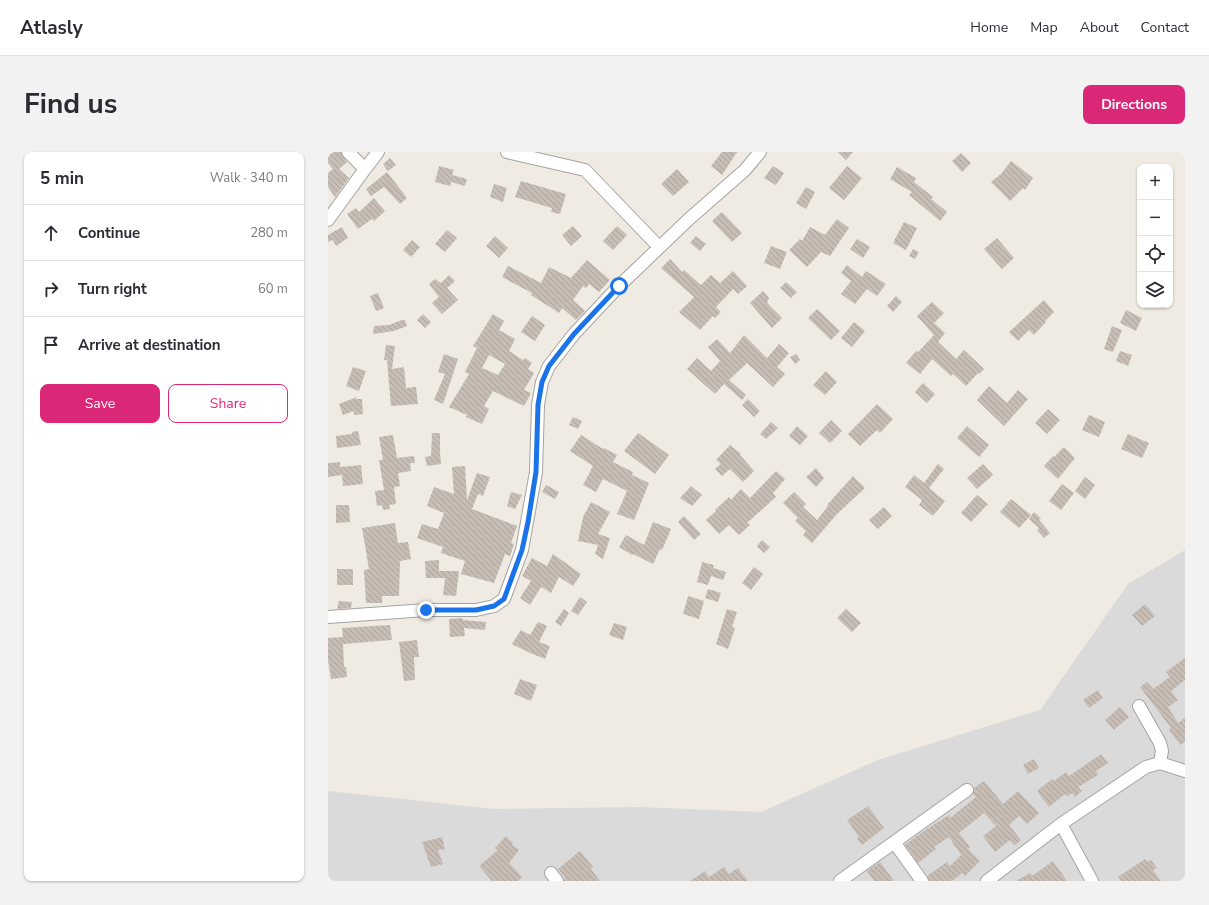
<!DOCTYPE html>
<meta charset="utf-8">
<style>
:root{--surface:#fff;--page:#f2f2f3;--text:#2b2b33;--muted:#7c7c81;--line:#e1e1e2;--accent:#db2777}
body{margin:0;font-family:"Nunito Sans",sans-serif;background:var(--page);color:var(--text)}
.controls{position:absolute;right:12px;top:12px;display:grid;overflow:hidden;border-radius:8px;box-shadow:0 1px 3px #0004}
.controls button{width:36px;height:36px;display:grid;place-items:center;padding:0;border:0;border-bottom:1px solid var(--line);background:var(--surface);color:var(--text);font:20px sans-serif}
.stop{position:absolute;width:12px;height:12px;margin:-9px;border:3px solid #1a73e8;border-radius:50%;background:#fff}
.stop.end{background:#1a73e8;border-color:#fff;box-shadow:0 1px 4px #0008}
.list{margin:0;padding:0;list-style:none}
h2{display:flex;justify-content:space-between;align-items:center;height:52px;margin:0;padding:0 16px;font-size:17px}
h2 small{font-size:13px;font-weight:400;color:var(--muted)}
.list li{display:grid;grid-template-columns:26px 1fr auto;gap:12px;align-items:center;box-sizing:border-box;height:56px;padding:0 16px;border-top:1px solid var(--line)}
.list b{display:block;font-size:15px;white-space:nowrap}
.list em{font-size:13px;font-style:normal;color:var(--muted)}
.actions{display:flex;gap:8px;padding:12px 16px}
.actions a{flex:1;padding:9px 0;border:1px solid var(--accent);border-radius:8px;text-align:center;font-size:14px;color:var(--accent)}
.actions .main{background:var(--accent);color:#fff}
.icon{flex:none;width:22px;height:22px;fill:none;stroke:currentColor;stroke-width:2;stroke-linecap:round;stroke-linejoin:round}
.map{position:relative;flex:none;width:857px;height:729px;overflow:hidden;border-radius:8px}
header{display:flex;align-items:center;gap:24px;box-sizing:border-box;height:56px;padding:0 20px;background:var(--surface);border-bottom:1px solid var(--line)}
header strong{font-size:19px}
nav{display:flex;gap:22px;margin-inline-start:auto;font-size:14px}
.intro{display:flex;align-items:center;justify-content:space-between;box-sizing:border-box;height:96px;padding:0 24px}
h1{margin:0;font-size:28px}
.button{padding:10px 18px;border-radius:8px;background:var(--accent);color:#fff;font-size:14px;font-weight:700}
main{display:flex;gap:24px;padding:0 24px}
aside{flex:1;background:var(--surface);border-radius:8px;box-shadow:0 1px 3px #0004}
.map>svg:first-child{display:block}
.residential{fill:#dbdada}
.building{fill:url(#building-back-hatch);fill-rule:evenodd}
.lines{fill:none;stroke-linecap:round;stroke-linejoin:round}
.minor-casing{stroke:#a4a4a4;stroke-width:14}
.minor{stroke:#fff;stroke-width:12}
.route{stroke:#1a73e8;stroke-width:5}
</style>
<header>
<strong>Atlasly</strong>
<nav><a>Home</a><a>Map</a><a>About</a><a>Contact</a></nav>
</header>
<div class="intro"><h1>Find us</h1><a class="button">Directions</a></div>
<main>
<aside>
<h2>5 min<small>Walk · 340 m</small></h2>
<ul class="list">
<li><svg class="icon" aria-label="ahead" viewBox="0 0 24 24"><path d="M12 20V5M6 11l6-6 6 6"/></svg><div><b>Continue</b></div><em>280 m</em></li>
<li><svg class="icon" aria-label="right" viewBox="0 0 24 24"><path d="M7 20v-9h11M14 6l5 5-5 5"/></svg><div><b>Turn right</b></div><em>60 m</em></li>
<li><svg class="icon" aria-label="arrive" viewBox="0 0 24 24"><path d="M6 21V4h12l-3 4 3 4H6"/></svg><div><b>Arrive at destination</b></div></li>
</ul>
<div class="actions"><a class="main">Save</a><a>Share</a></div>
</aside>
<div class="map">
<svg width="857" height="729" viewBox="0 0 857 729">
<defs>
<pattern id="building-back-hatch" width="6" height="6" patternUnits="userSpaceOnUse"><rect width="6" height="6" fill="#c7bdb5"/><path d="M-1 5l2 2M0 0l6 6M5-1l2 2" fill="none" stroke="#aaa29b"/></pattern>
</defs>
<rect width="100%" height="100%" fill="#efebe2"/>
<path class="residential" d="M 857,398 L 857,729 L 0,729 L 0,639 L 167,657 L 312,655 L 433,660 L 550,608 L 712,558 L 800,432 Z"/>
<path class="building" d="M 0,0 L 13,0 L 19,10 L 11,17 L 21,26 L 7,45 L 0,35 L 0,21 L 5,17 L 0,11 Z
M 394,0 L 409,0 L 394,23 L 383,14 Z
M 510,0 L 525,0 L 518,8 Z
M 633,1 L 643,11 L 634,20 L 624,9 Z
M 62,6 L 68,13 L 60,19 L 55,12 Z
M 683,9 L 705,26 L 697,38 L 695,36 L 682,49 L 663,30 L 673,22 Z
M 111,14 L 126,18 L 124,23 L 139,27 L 137,34 L 123,30 L 122,34 L 107,30 Z
M 445,14 L 456,21 L 448,33 L 436,26 Z
M 519,14 L 534,26 L 516,48 L 501,36 Z
M 569,15 L 588,26 L 586,30 L 605,45 L 603,47 L 619,60 L 612,69 L 581,43 L 584,40 L 562,27 Z
M 349,17 L 361,30 L 345,44 L 333,32 Z
M 59,20 L 79,46 L 72,52 L 56,35 L 43,44 L 38,37 Z
M 193,29 L 238,42 L 232,62 L 223,60 L 224,56 L 187,45 Z
M 166,32 L 179,36 L 175,50 L 162,45 Z
M 478,35 L 487,40 L 478,57 L 468,51 Z
M 46,46 L 57,59 L 46,69 L 44,67 L 30,77 L 19,62 L 28,56 L 31,60 Z
M 394,60 L 414,81 L 404,90 L 384,69 Z
M 509,67 L 521,76 L 502,104 L 493,100 L 479,115 L 461,98 L 472,87 L 474,89 L 482,75 L 497,83 Z
M 576,70 L 589,76 L 578,98 L 565,91 Z
M 245,74 L 254,84 L 243,94 L 234,83 Z
M 289,74 L 299,83 L 285,98 L 275,89 Z
M 14,75 L 20,86 L 8,94 L 5,88 L 0,90 L 0,83 Z
M 119,78 L 129,86 L 117,100 L 107,92 Z
M 167,84 L 180,96 L 171,106 L 158,94 Z
M 368,84 L 378,92 L 372,99 L 362,91 Z
M 669,86 L 686,106 L 674,117 L 656,97 Z
M 529,87 L 542,95 L 535,106 L 522,97 Z
M 84,88 L 92,95 L 83,105 L 75,98 Z
M 443,94 L 459,100 L 452,117 L 436,111 Z
M 585,97 L 591,100 L 587,107 L 581,104 Z
M 342,107 L 354,120 L 356,118 L 373,133 L 383,123 L 392,131 L 405,119 L 419,134 L 410,142 L 405,137 L 388,155 L 393,160 L 387,166 L 385,164 L 372,178 L 351,160 L 366,145 L 333,116 Z
M 259,108 L 282,128 L 271,140 L 261,132 L 258,136 L 255,134 L 245,148 L 257,159 L 248,168 L 234,156 L 231,161 L 203,143 L 204,141 L 174,125 L 180,114 L 213,131 L 221,115 L 243,126 Z
M 519,113 L 534,125 L 538,119 L 558,132 L 549,144 L 539,137 L 527,152 L 513,142 L 523,129 L 513,121 Z
M 121,123 L 127,129 L 119,136 L 130,148 L 114,162 L 104,151 L 111,145 L 101,132 L 107,127 L 113,131 Z
M 458,130 L 469,140 L 463,146 L 452,136 Z
M 435,139 L 441,146 L 439,151 L 454,166 L 444,176 L 422,151 Z
M 50,141 L 56,156 L 48,159 L 42,144 Z
M 568,144 L 574,150 L 565,160 L 559,154 Z
M 716,148 L 726,160 L 717,169 L 718,170 L 706,183 L 701,178 L 690,189 L 681,180 Z
M 604,150 L 616,161 L 606,171 L 617,181 L 610,190 L 628,207 L 636,198 L 656,217 L 651,222 L 650,221 L 638,234 L 625,222 L 623,224 L 604,207 L 592,222 L 578,211 L 588,199 L 590,200 L 606,183 L 589,164 Z
M 489,157 L 512,179 L 503,188 L 480,166 Z
M 798,158 L 814,166 L 808,179 L 792,171 Z
M 95,162 L 103,170 L 97,176 L 89,168 Z
M 165,162 L 176,169 L 171,178 L 187,187 L 181,199 L 195,208 L 197,206 L 204,211 L 200,217 L 206,221 L 196,238 L 203,241 L 196,254 L 165,239 L 156,254 L 161,257 L 154,272 L 138,265 L 139,263 L 121,255 L 141,222 L 137,220 L 149,196 L 145,194 ZM 161,203 L 177,212 L 170,223 L 154,216 Z
M 204,164 L 217,173 L 207,189 L 193,180 Z
M 74,168 L 77,168 L 79,174 L 66,179 L 45,182 L 46,174 L 61,173 Z
M 526,170 L 537,179 L 524,195 L 513,186 Z
M 784,174 L 794,178 L 785,200 L 776,197 Z
M 416,183 L 439,206 L 451,192 L 461,201 L 449,215 L 457,222 L 445,235 L 419,211 L 401,228 L 418,243 L 414,248 L 396,232 L 387,242 L 359,217 L 369,206 L 383,219 L 392,209 L 380,195 L 389,187 L 402,201 Z
M 58,193 L 67,194 L 64,217 L 76,215 L 78,236 L 88,235 L 90,252 L 63,254 L 59,208 L 56,208 Z
M 792,199 L 804,203 L 800,214 L 788,209 Z
M 116,202 L 130,207 L 115,252 L 106,248 L 117,222 L 110,220 Z
M 468,202 L 472,208 L 467,212 L 462,205 Z
M 25,215 L 38,219 L 31,239 L 18,234 Z
M 498,219 L 509,230 L 497,243 L 485,233 Z
M 595,231 L 607,242 L 599,251 L 587,240 Z
M 661,234 L 679,251 L 690,238 L 700,247 L 676,274 L 649,248 Z
M 29,245 L 28,247 L 34,247 L 35,262 L 26,263 L 26,259 L 15,263 L 11,252 Z
M 420,247 L 432,259 L 426,265 L 414,253 Z
M 549,252 L 565,267 L 552,281 L 549,278 L 532,294 L 520,282 Z
M 720,257 L 732,268 L 719,282 L 707,271 Z
M 761,263 L 777,270 L 771,285 L 754,278 Z
M 245,265 L 254,269 L 250,277 L 241,273 Z
M 503,268 L 514,279 L 502,291 L 491,281 Z
M 443,270 L 450,276 L 438,287 L 432,282 Z
M 469,274 L 480,284 L 472,293 L 461,284 Z
M 639,274 L 661,293 L 651,305 L 629,286 Z
M 30,279 L 33,293 L 9,296 L 8,284 L 24,282 L 24,280 Z
M 104,281 L 112,281 L 112,300 L 113,312 L 99,314 L 97,305 L 103,304 Z
M 310,281 L 341,303 L 327,322 L 296,299 Z
M 800,282 L 821,291 L 814,306 L 793,297 Z
M 65,283 L 69,306 L 86,304 L 87,311 L 82,311 L 83,319 L 70,321 L 72,334 L 66,335 L 68,352 L 61,353 L 62,357 L 55,358 L 54,353 L 49,354 L 47,339 L 56,338 L 51,308 L 55,308 L 51,285 Z
M 253,283 L 275,297 L 276,296 L 289,303 L 285,310 L 305,320 L 304,323 L 321,331 L 306,368 L 289,362 L 299,339 L 275,327 L 268,340 L 255,333 L 265,314 L 242,299 Z
M 402,293 L 413,302 L 412,303 L 426,319 L 415,330 L 402,317 L 394,324 L 387,317 L 393,312 L 388,308 Z
M 736,295 L 747,306 L 730,327 L 716,314 L 725,304 L 726,305 Z
M 12,310 L 12,315 L 33,313 L 35,332 L 15,334 L 14,323 L 0,325 L 0,311 Z
M 610,312 L 616,317 L 601,336 L 617,349 L 605,364 L 591,353 L 594,348 L 577,335 L 586,323 L 596,331 Z
M 655,312 L 665,323 L 649,337 L 639,326 Z
M 137,314 L 139,348 L 149,321 L 162,325 L 155,344 L 150,342 L 144,357 L 189,374 L 183,391 L 186,392 L 182,404 L 177,402 L 166,431 L 133,422 L 137,409 L 113,401 L 115,395 L 89,386 L 94,372 L 110,377 L 116,361 L 99,354 L 106,335 L 126,342 L 124,315 Z
M 488,316 L 496,326 L 488,335 L 478,325 Z
M 448,319 L 457,327 L 445,341 L 448,345 L 419,371 L 422,373 L 411,383 L 401,373 L 391,382 L 378,368 L 388,359 L 387,358 L 401,345 L 403,348 L 413,337 L 422,346 Z
M 525,324 L 537,336 L 509,362 L 484,391 L 475,383 L 478,379 L 467,369 L 470,366 L 455,351 L 466,340 L 478,352 L 475,355 L 489,368 L 500,354 L 499,353 Z
M 757,325 L 767,333 L 757,347 L 747,339 Z
M 734,332 L 746,341 L 733,358 L 721,349 Z
M 218,333 L 231,340 L 227,347 L 214,340 Z
M 363,334 L 374,343 L 364,354 L 352,346 Z
M 183,340 L 194,343 L 187,357 L 179,354 Z
M 649,343 L 660,352 L 643,370 L 633,361 Z
M 683,347 L 703,363 L 691,376 L 672,360 Z
M 263,350 L 282,360 L 270,382 L 282,386 L 275,407 L 267,402 L 270,393 L 250,389 L 255,365 Z
M 8,353 L 21,353 L 22,370 L 8,371 Z
M 556,355 L 564,364 L 550,377 L 541,368 Z
M 706,360 L 713,366 L 711,368 L 722,381 L 716,386 L 709,378 L 711,376 L 701,367 Z
M 356,364 L 373,382 L 366,388 L 350,370 Z
M 325,370 L 343,377 L 334,398 L 332,397 L 325,412 L 305,402 L 304,403 L 291,395 L 298,383 L 316,393 Z
M 67,371 L 70,391 L 80,390 L 83,407 L 72,409 L 71,444 L 54,444 L 54,451 L 38,451 L 36,418 L 41,417 L 34,376 Z
M 434,388 L 442,395 L 436,401 L 429,394 Z
M 225,402 L 253,422 L 245,434 L 231,425 L 223,441 L 213,435 L 202,453 L 192,446 L 203,429 L 194,424 L 204,406 L 219,414 Z
M 111,408 L 111,419 L 131,419 L 128,444 L 115,443 L 117,426 L 98,426 L 97,409 Z
M 374,410 L 386,413 L 385,416 L 398,420 L 395,428 L 383,424 L 380,433 L 369,430 Z
M 426,415 L 435,422 L 423,438 L 414,431 Z
M 9,417 L 25,417 L 25,433 L 9,433 Z
M 380,437 L 393,441 L 390,450 L 377,446 Z
M 360,444 L 376,449 L 371,467 L 355,462 Z
M 252,445 L 259,450 L 250,463 L 243,459 Z
M 11,449 L 24,450 L 23,456 L 9,457 Z
M 817,452 L 827,464 L 814,474 L 804,463 Z
M 236,457 L 241,461 L 233,474 L 227,470 Z
M 399,457 L 409,460 L 404,475 L 407,476 L 400,497 L 388,492 Z
M 518,457 L 533,471 L 524,480 L 509,466 Z
M 135,466 L 135,468 L 158,470 L 157,478 L 136,476 L 137,484 L 122,485 L 121,467 Z
M 210,470 L 219,474 L 211,490 L 222,494 L 217,507 L 200,500 L 184,492 L 193,478 L 202,483 Z
M 286,471 L 299,475 L 295,488 L 281,483 Z
M 62,473 L 64,488 L 15,492 L 16,515 L 18,515 L 19,525 L 3,527 L 0,508 L 0,486 L 15,485 L 14,476 Z
M 89,488 L 91,505 L 86,505 L 87,528 L 76,529 L 71,490 Z
M 857,506 L 857,528 L 843,539 L 850,548 L 840,555 L 850,571 L 857,566 L 857,590 L 852,593 L 841,578 L 843,576 L 812,535 L 819,530 L 825,537 L 842,525 L 838,520 Z
M 192,527 L 209,533 L 203,549 L 186,542 Z
M 770,538 L 775,546 L 761,556 L 755,548 Z
M 792,555 L 801,565 L 786,578 L 777,568 Z
M 773,602 L 780,611 L 768,619 L 770,623 L 750,635 L 754,639 L 747,645 L 744,641 L 740,644 L 737,642 L 721,655 L 709,639 L 724,627 L 726,629 L 738,620 L 741,624 Z
M 706,607 L 711,616 L 700,622 L 695,613 Z
M 656,629 L 675,652 L 690,639 L 711,661 L 699,672 L 691,664 L 681,673 L 693,688 L 687,693 L 682,688 L 667,700 L 655,684 L 668,674 L 656,661 L 631,681 L 642,695 L 640,697 L 652,709 L 637,724 L 634,721 L 624,729 L 602,729 L 599,724 L 619,710 L 622,714 L 633,703 L 621,685 L 606,695 L 608,697 L 590,711 L 577,693 L 590,683 L 621,663 L 622,666 L 648,645 L 645,642 L 646,636 Z
M 540,654 L 556,676 L 534,693 L 529,687 L 531,685 L 519,668 Z
M 178,684 L 185,691 L 184,693 L 191,698 L 181,711 L 194,725 L 190,729 L 164,729 L 151,714 L 170,698 L 167,696 Z
M 114,685 L 117,697 L 110,698 L 115,712 L 103,715 L 94,690 Z
M 252,699 L 265,715 L 263,717 L 272,729 L 236,729 L 237,725 L 230,717 Z
M 817,707 L 820,710 L 823,708 L 829,716 L 825,718 L 833,729 L 793,729 L 790,725 Z
M 725,709 L 739,729 L 688,729 L 702,721 L 704,724 Z
M 552,710 L 566,729 L 546,729 L 539,719 Z
M 396,715 L 401,722 L 410,716 L 420,729 L 362,729 L 377,719 L 381,725 Z"/>
<g class="lines">
<defs>
<path id="minor" d="M 179,0 L 257,18 L 331,95
M 37,17 L 50,0
M 0,68 L 37,17 L 20,0
M 0,465 L 98,458 L 148,458 L 166,454 L 176,447 L 194,398 L 208,320 L 210,253 L 214,230 L 221,214 L 246,182 L 291,134 L 361,67 L 417,18 L 432,0
M 811,554 L 832,591 L 834,599 L 832,611
M 733,672 L 764,729
M 566,690 L 594,729
M 223,721 L 229,729
M 512,729 L 639,638
M 659,729 L 733,672 L 818,615 L 832,611 L 857,619"/>
</defs>
<use href="#minor" class="minor-casing"/>
<use href="#minor" class="minor"/>
</g>
<g class="lines">
<path class="route" d="M 98,458 L 148,458 L 166,454 L 176,447 L 194,398 L 200,370 L 208,320 L 210,253 L 214,230 L 221,214 L 246,182 L 291,134"/>
</g>
</svg>
<div class="controls">
<button>+</button>
<button>−</button>
<button><svg class="icon" aria-label="locate" viewBox="0 0 24 24"><circle cx="12" cy="12" r="6"/><path d="M12 2v4M12 18v4M2 12h4M18 12h4"/></svg></button>
<button><svg class="icon" aria-label="layers" viewBox="0 0 24 24"><path d="M12 4l9 5-9 5-9-5zM3 14l9 5 9-5"/></svg></button>
</div>
<div class="stop" style="left:291px;top:134px"></div>
<div class="stop end" style="left:98px;top:458px"></div>
</div>
</main>
